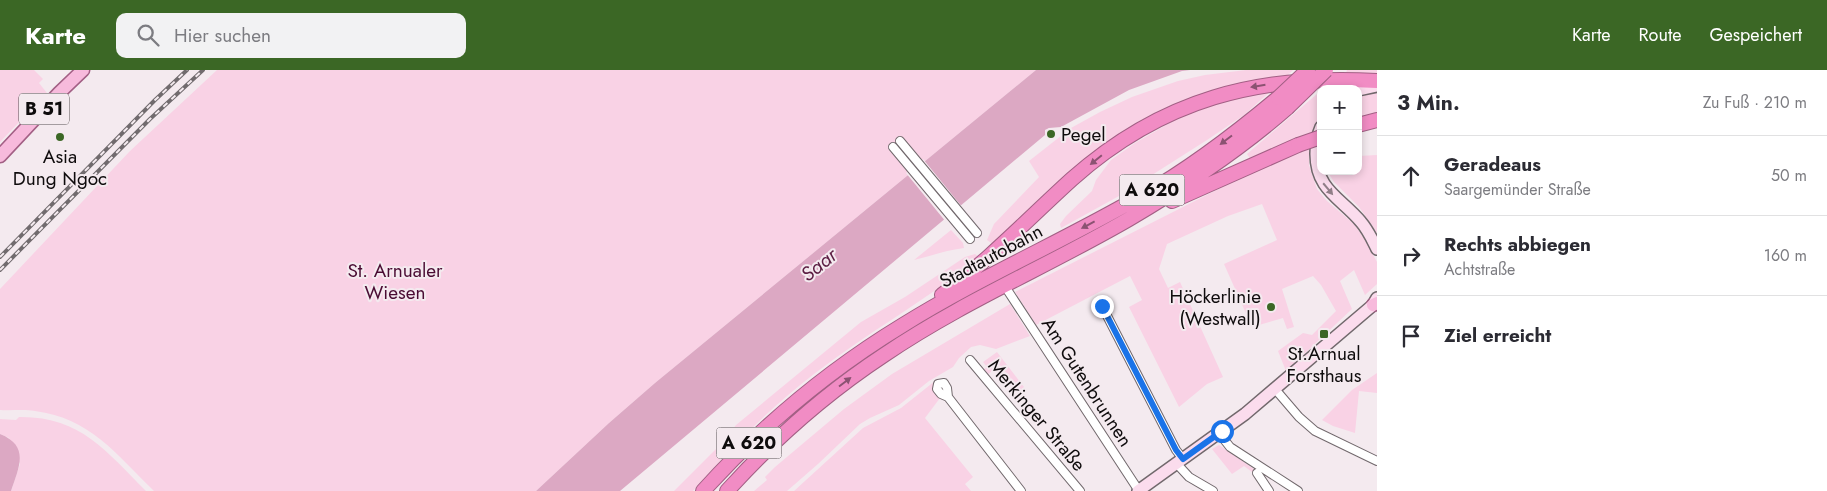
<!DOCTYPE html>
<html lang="de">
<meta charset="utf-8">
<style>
:root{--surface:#fff;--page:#f2f2f3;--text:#2b2b33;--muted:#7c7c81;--line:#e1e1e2;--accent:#3b6725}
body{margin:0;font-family:Jost,sans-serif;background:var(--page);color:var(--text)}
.controls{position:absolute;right:15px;top:15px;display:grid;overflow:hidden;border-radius:10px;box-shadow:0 2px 8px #0003}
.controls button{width:45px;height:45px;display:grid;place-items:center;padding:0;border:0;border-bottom:1px solid var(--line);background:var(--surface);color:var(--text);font:25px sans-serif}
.stop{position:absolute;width:15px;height:15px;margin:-11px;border:4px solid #1a73e8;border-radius:50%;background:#fff}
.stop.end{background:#1a73e8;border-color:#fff;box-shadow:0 1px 5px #0008}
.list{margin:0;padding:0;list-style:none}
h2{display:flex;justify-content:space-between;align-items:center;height:65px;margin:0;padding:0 20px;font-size:21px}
h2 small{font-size:16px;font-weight:400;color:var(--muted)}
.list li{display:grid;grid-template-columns:32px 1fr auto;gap:15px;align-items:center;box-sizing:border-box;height:80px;padding:0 20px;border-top:1px solid var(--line)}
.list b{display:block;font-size:19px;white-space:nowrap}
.list p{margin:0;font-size:16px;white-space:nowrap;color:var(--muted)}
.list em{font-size:16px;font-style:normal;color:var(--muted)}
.icon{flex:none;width:28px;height:28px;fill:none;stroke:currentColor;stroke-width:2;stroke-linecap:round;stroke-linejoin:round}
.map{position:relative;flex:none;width:1377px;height:421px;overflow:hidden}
header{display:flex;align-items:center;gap:30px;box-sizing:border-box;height:70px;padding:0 25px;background:var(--accent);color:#fff}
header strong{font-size:24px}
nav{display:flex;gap:28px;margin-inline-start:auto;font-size:18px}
.search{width:350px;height:45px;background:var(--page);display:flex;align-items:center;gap:12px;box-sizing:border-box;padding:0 18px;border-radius:10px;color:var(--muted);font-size:19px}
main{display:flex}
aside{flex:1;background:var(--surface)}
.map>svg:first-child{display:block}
.green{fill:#f9d2e5}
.water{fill:#dca8c3}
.pier{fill:#f4eaef}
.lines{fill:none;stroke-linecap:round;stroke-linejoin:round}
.street-casing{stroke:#71686c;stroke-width:10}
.secondary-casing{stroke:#71686c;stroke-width:14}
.primary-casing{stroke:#a25f84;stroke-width:15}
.highway-casing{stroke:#a25f84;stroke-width:16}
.street{stroke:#fff;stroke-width:8}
.secondary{stroke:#fbdced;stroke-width:11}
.primary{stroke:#f7badc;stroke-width:12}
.highway{stroke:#f18cc4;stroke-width:14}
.rail-casing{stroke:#716b6e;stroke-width:4}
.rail{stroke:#f4eaef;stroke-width:2;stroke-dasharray:5.5;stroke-linecap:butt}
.highway-bridge-casing{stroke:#a25f84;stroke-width:16;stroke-linecap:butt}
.highway-bridge{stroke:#f18cc4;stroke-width:14}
.oneway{fill:#8b5272}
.oneway2{fill:#917e88}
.route{stroke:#1a73e8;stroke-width:6}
.poi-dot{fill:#3b6725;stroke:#f4eaef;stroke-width:2}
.labels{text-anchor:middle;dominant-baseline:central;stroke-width:4;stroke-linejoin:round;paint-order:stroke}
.shield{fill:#f4eaef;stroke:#544f51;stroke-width:1}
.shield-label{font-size:18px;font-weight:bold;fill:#0f0c0d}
.poi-label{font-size:19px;fill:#0f0c0d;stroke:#f4eaef}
.street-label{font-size:19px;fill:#0f0c0d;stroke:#f4eaef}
.park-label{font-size:19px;fill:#4a0c33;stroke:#f4eaef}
.water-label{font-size:20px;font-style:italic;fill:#5c1e43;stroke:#f4eaef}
</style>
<header>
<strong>Karte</strong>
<div class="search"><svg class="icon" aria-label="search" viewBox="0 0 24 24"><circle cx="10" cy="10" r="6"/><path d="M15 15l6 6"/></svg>Hier suchen</div>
<nav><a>Karte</a><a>Route</a><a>Gespeichert</a></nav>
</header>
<main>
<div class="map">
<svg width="1377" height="421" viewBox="0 0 1377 421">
<rect width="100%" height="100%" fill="#f4eaef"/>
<path class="green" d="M 0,0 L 34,0 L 43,9 L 39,13 L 47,23 L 0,72 Z
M 217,0 L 1036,0 L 655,313 L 609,353 L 536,421 L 154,421 C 116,384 90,348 35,341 C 23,339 12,341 0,340 L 0,219 L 130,81 Z
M 1246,0 L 1293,0 L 1286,7 L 1156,46 L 994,175 L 987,170 L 994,154 L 1039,107 L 1029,91 L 1071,58 L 1100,42 L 1132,27 L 1178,11 L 1205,5 Z
M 1347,0 L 1377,0 L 1377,4 L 1346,3 Z
M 1272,20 L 1244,45 L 1207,70 L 1119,126 L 1061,158 L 1060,154 L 1066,146 L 1092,121 L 1096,110 L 1111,90 L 1135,73 L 1180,47 L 1229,29 Z
M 1377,20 L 1377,44 L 1358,49 L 1358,25 Z
M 1317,24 C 1328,36 1315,55 1310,67 L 1251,90 L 1247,84 Z
M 1309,78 L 1309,95 L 1317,119 L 1327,131 L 1354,154 L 1364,168 L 1377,192 L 1377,214 L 1365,225 L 1354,200 L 1340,211 L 1352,239 L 1286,301 L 1278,281 L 1303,263 L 1312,265 L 1336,241 L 1321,215 L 1313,206 L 1282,219 L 1294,257 L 1287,259 L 1283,248 L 1252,257 L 1224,194 L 1277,170 L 1262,134 L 1228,146 L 1167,174 L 1159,199 L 1168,218 L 1180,212 L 1223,307 L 1207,314 L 1179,337 L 1129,237 L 1142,230 L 1130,206 L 1036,255 L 1015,222 L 1258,99 Z
M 1377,85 L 1377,163 L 1359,137 L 1334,112 L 1327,101 L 1358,101 L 1358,86 Z
M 951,160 L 963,173 L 964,178 C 946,180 932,186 914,190 Z
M 975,184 L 980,188 C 926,230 867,263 814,304 C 770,338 729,379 693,421 L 674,421 L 721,374 L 736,355 L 861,252 L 905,227 L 965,187 Z
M 1010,234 L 1030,266 L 996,279 L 980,275 L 971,277 L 959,288 L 953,297 L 929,311 L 899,335 L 870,348 L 860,354 L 818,394 L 787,421 L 754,421 L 767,410 L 765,407 L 775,397 L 844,339 L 892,304 Z
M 997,282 L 1024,317 L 1020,321 L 1000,295 L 987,305 L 983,300 L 987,297 L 983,292 Z
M 1377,303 L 1377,323 L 1359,321 L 1355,363 L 1333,356 L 1322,350 L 1352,320 Z
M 935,311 L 936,312 L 934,319 L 940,328 L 925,348 L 973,407 L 965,414 L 971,421 L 794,421 L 863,358 L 901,338 Z
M 19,347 C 80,346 106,381 146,421 L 11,421 L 20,394 L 9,368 L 0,364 L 0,349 L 16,350 Z
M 1219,375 L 1254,399 L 1252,402 L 1244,396 L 1232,404 L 1212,379 Z"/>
<path class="water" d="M 1036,0 L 1190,0 L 1182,1 L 1129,20 L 1061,57 L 1049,58 L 1045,60 L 1045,65 L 620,421 L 536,421 L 609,353 L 655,313 Z
M 0,364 C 30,376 19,397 11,421 L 0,421 Z"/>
<path class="pier" d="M 923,89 L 963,138 L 946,152 L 906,103 Z"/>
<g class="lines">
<defs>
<path id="street" d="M 900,71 L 977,163
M 893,77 L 970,169
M 1008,221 L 1139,421
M 1102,236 L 1176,380 L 1183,389
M 970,290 L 1080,421
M 1275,319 L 1299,347 L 1315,361 L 1377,391
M 948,327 L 947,318 L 944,313 L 938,314 L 937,319 L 941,324 L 948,327 L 1021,421
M 1219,363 L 1230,377 L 1298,421
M 1177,394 L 1189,407 L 1213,421
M 1257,403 L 1269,421"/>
<path id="secondary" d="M 1358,20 L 1377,16
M 1321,57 C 1317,66 1316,74 1316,84 C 1316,120 1341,128 1361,152 C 1368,160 1372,169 1377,179
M 1138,421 L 1245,344 L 1373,235 L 1377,228"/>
<path id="primary" d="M 0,86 L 59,23 L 83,0
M 1373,235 L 1377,233"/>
<path id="highway" d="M 1358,55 L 1377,50
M 1172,131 L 1298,75
M 942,225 C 989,190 1029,148 1072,109 C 1162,29 1259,4 1377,11
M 703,421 C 761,357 829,300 903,255 C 980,207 1064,171 1143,125 C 1191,98 1235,64 1278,28
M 727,421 C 774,369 825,324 884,285 C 962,232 1048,196 1129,149 C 1185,116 1238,81 1287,38"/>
</defs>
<use href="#street" class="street-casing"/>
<use href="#secondary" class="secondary-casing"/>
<use href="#primary" class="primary-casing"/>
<use href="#highway" class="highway-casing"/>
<use href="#street" class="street"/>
<use href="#secondary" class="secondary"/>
<use href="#primary" class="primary"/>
<use href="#highway" class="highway"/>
<defs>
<path id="rail" d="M 0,187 L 155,30 L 187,0
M 0,200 L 150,49 L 203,0"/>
</defs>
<use href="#rail" class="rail-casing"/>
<use href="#rail" class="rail"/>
<defs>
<path id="highway-bridge" d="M 1278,28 L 1308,0
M 1287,38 L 1326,0
M 1298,75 L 1321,67"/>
</defs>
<use href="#highway-bridge" class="highway-bridge-casing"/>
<use href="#highway-bridge" class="highway-bridge"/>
</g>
<defs><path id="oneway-solid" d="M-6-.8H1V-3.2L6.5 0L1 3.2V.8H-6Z" transform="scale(1.25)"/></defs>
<g class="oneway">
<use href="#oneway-solid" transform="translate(1258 16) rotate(171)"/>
<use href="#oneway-solid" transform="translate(1226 70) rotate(143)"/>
<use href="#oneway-solid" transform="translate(1096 90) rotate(141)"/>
<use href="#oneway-solid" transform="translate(1088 155) rotate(152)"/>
<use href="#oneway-solid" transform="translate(845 312) rotate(-37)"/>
</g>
<use class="oneway2" href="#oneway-solid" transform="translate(1328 119) rotate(50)"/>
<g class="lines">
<path class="route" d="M 1102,236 L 1176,380 L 1183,389 L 1222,361"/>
</g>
<g class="poi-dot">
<circle cx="1051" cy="64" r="5"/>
<circle cx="60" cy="67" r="5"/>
<circle cx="1271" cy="237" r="5"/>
<rect x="1319" y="259" width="10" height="10" rx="2.5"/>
</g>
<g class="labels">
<g class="shield">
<rect x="19" y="23.5" width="50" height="31" rx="4"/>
<rect x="1119.5" y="104.5" width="65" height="31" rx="4"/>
<rect x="716.5" y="357.5" width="65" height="31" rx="4"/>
</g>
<g class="shield-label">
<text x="44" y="39">B 51</text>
<text x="1152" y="120">A 620</text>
<text x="749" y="373">A 620</text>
</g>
<g class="poi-label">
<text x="1061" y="64" text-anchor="start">Pegel</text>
<text x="60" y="86">Asia<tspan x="60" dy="22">Dung Ngoc</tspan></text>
<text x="1261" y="226" text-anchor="end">Höckerlinie<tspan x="1261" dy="22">(Westwall)</tspan></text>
<text x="1324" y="283">St.Arnual<tspan x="1324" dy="22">Forsthaus</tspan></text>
</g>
<g class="street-label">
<text transform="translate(991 186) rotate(-28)">Stadtautobahn</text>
<text transform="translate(1087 312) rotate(57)">Am Gutenbrunnen</text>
<text transform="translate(1037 345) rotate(50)">Merkinger Straße</text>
</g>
<g class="park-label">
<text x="395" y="200">St. Arnualer<tspan x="395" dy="22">Wiesen</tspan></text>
</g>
<g class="water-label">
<text transform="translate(819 195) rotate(-39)">Saar</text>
</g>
</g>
</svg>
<div class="controls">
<button>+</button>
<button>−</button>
</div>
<div class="stop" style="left:1222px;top:361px"></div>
<div class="stop end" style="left:1102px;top:236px"></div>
</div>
<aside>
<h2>3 Min.<small>Zu Fuß · 210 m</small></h2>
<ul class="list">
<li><svg class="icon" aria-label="ahead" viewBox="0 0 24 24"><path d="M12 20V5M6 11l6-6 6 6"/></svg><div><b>Geradeaus</b><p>Saargemünder Straße</p></div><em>50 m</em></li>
<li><svg class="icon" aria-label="right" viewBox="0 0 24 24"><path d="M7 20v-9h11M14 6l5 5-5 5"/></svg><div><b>Rechts abbiegen</b><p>Achtstraße</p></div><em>160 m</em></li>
<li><svg class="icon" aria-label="arrive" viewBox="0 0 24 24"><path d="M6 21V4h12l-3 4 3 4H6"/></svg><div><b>Ziel erreicht</b></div></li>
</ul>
</aside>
</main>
